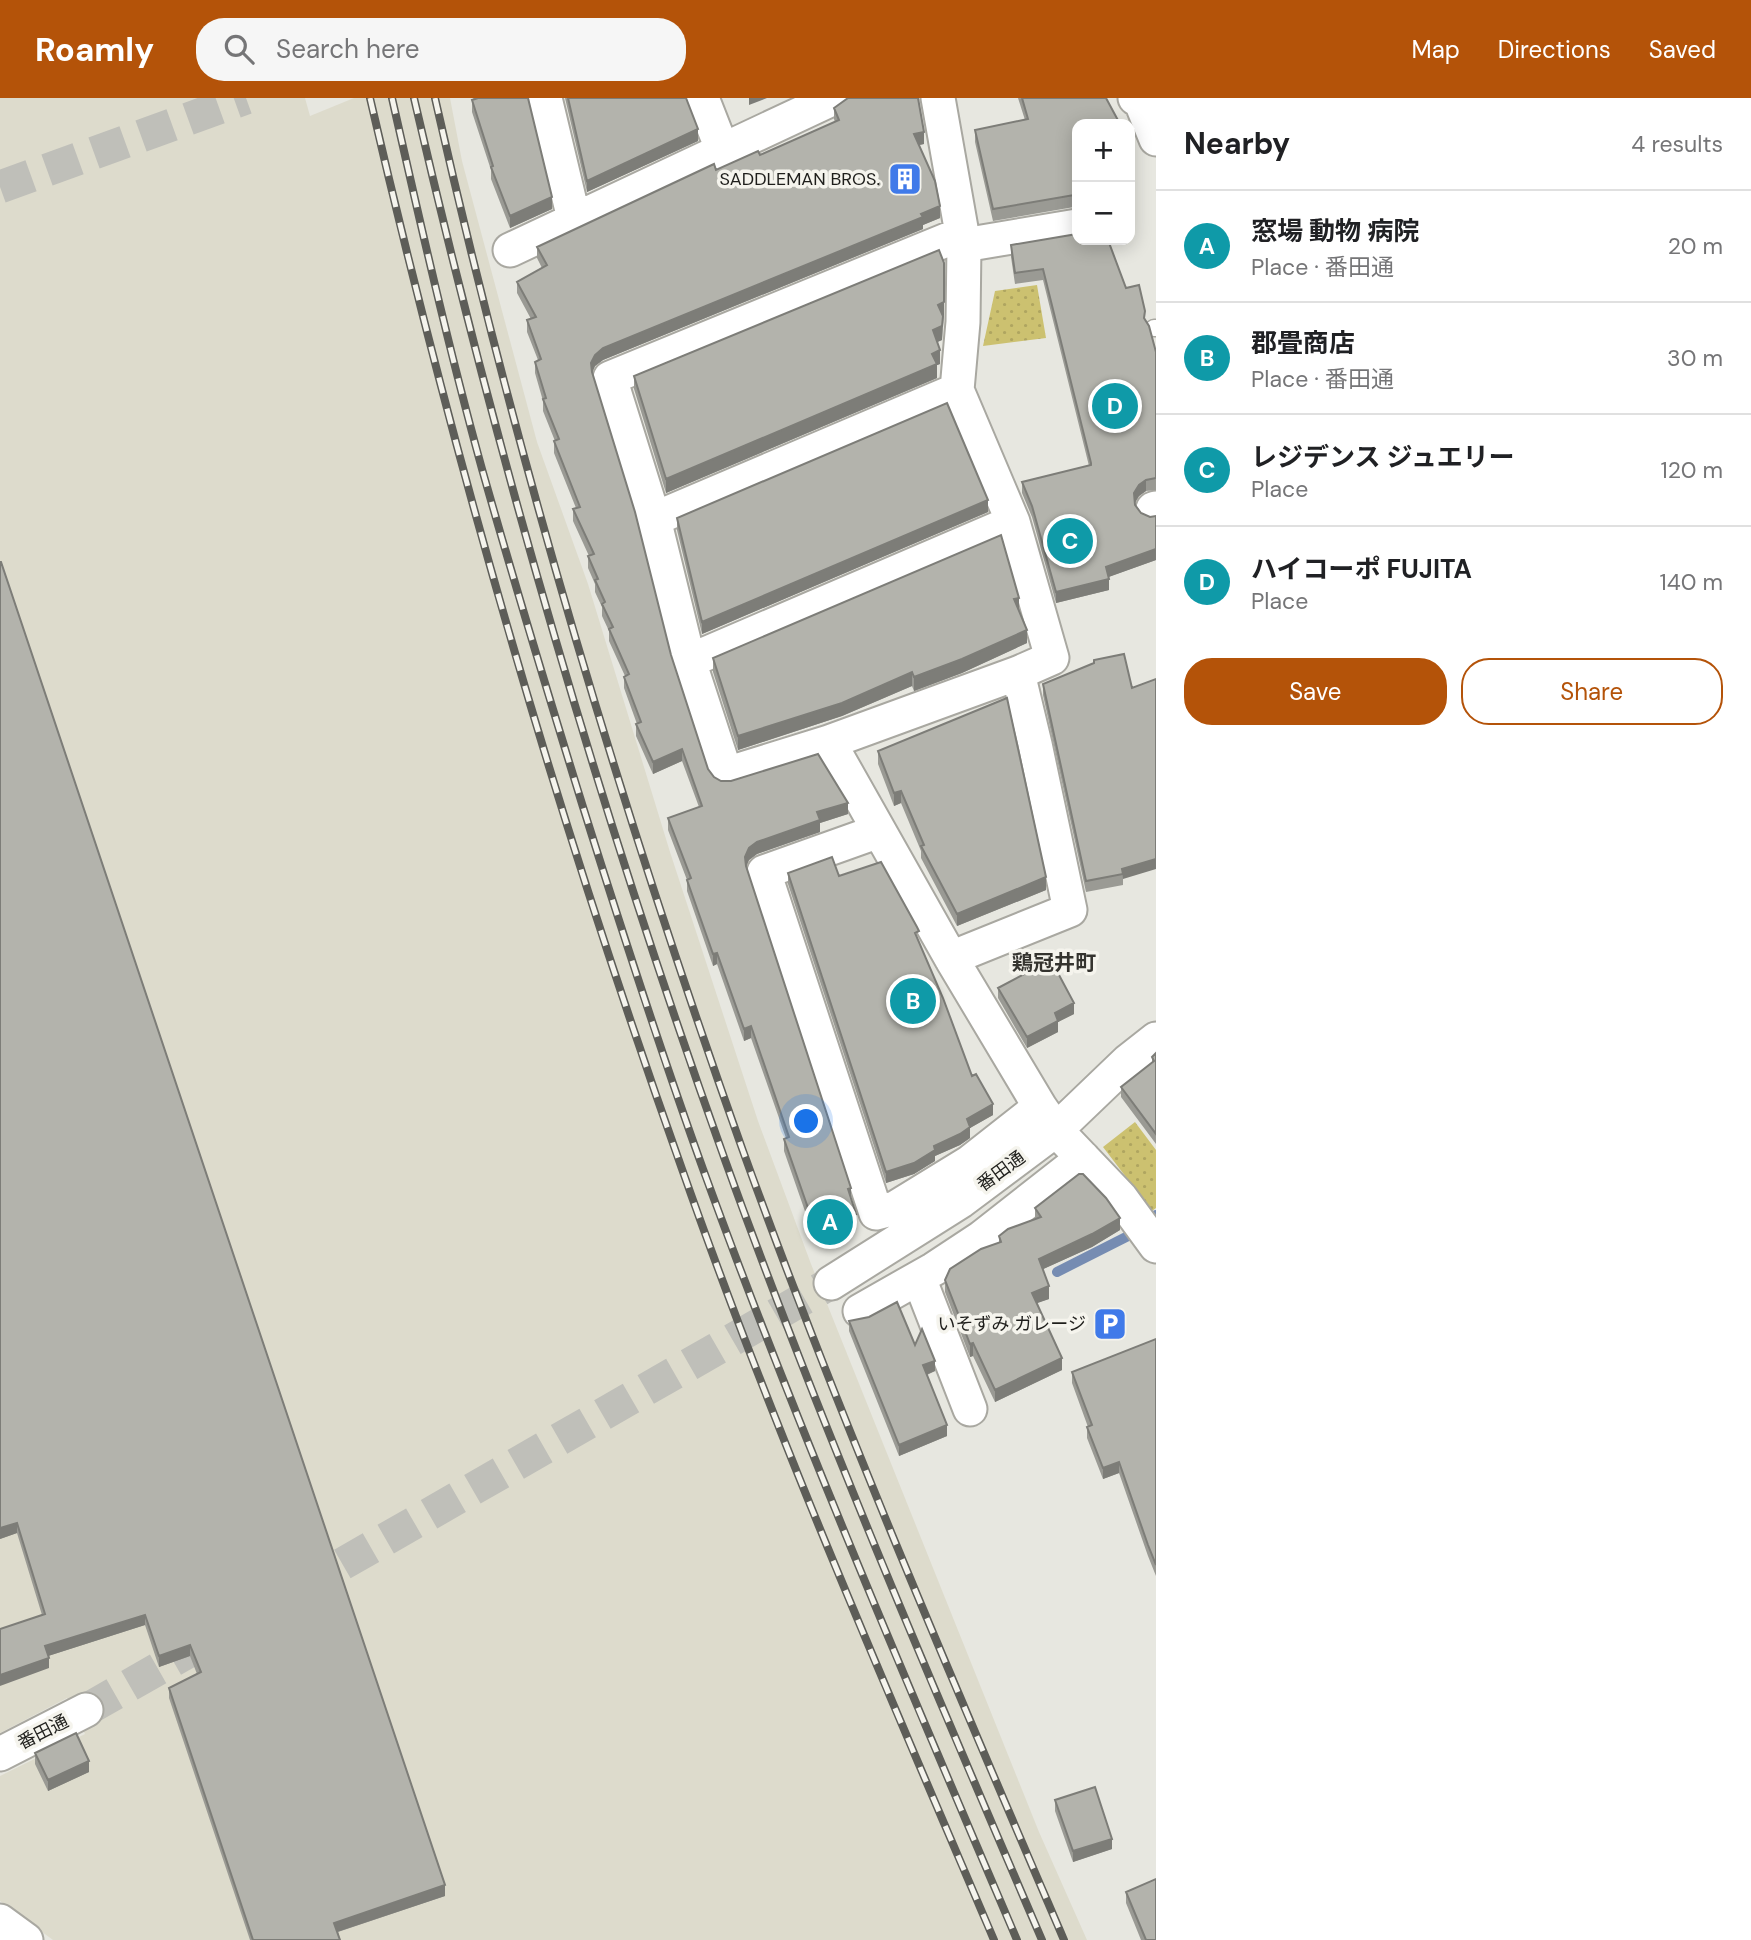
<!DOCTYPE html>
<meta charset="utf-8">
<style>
:root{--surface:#fff;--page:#f6f6f6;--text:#202124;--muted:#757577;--line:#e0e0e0;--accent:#b45309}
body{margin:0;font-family:"DM Sans","Noto Sans JP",sans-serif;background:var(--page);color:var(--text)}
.controls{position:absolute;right:21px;top:21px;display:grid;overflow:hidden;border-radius:14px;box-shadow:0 4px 18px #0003}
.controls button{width:63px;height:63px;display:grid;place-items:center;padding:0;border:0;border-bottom:2px solid var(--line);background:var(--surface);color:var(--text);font:35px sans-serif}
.you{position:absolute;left:807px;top:1024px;width:24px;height:24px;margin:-18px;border:5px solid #fff;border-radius:50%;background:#1a73e8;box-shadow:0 0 0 10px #1a73e833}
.badge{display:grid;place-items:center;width:46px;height:46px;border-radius:50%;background:var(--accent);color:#fff;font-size:23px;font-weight:700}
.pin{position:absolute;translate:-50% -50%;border:4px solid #fff;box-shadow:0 2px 7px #0006}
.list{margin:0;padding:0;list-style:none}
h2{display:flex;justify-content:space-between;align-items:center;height:91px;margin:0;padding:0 28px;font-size:30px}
h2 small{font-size:23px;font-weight:400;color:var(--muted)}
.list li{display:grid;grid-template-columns:46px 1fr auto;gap:21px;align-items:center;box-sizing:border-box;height:112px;padding:0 28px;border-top:2px solid var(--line)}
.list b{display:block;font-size:26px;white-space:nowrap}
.list p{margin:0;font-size:23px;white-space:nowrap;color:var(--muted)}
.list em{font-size:23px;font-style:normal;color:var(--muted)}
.actions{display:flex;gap:14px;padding:21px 28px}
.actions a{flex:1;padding:16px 0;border:2px solid var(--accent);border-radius:28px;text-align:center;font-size:24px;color:var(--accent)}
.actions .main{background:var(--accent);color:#fff}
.icon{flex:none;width:38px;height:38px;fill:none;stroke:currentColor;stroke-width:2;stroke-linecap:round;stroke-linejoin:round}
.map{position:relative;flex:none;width:1156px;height:1842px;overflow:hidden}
header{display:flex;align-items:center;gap:42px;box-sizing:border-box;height:98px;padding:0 35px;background:var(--accent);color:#fff}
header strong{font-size:33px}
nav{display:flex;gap:38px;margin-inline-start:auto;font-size:24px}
.search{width:490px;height:63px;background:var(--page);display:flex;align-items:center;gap:18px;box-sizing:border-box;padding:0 24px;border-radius:28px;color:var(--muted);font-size:26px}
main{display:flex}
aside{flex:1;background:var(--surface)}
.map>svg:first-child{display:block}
.built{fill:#dddbcc}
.green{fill:url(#green-dots)}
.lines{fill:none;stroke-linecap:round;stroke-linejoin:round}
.stream{stroke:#768cb2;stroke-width:10}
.street-tunnel{stroke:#bfbfb9;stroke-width:33;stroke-dasharray:33 17;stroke-linecap:butt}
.lane-casing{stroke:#a9a8a1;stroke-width:19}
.street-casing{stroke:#a9a8a1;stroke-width:37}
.lane{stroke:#fff;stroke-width:16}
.street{stroke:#fff;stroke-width:33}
.rail-casing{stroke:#5d5d58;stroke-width:8}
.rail{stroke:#f5f4ed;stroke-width:5;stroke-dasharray:16;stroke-linecap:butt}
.wall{fill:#9a9a94}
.shaded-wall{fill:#7d7d78}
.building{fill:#b3b3ac;stroke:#7d7d78;stroke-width:2}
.labels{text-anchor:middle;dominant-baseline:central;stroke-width:7;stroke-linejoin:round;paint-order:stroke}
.poi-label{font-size:18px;fill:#1e1e1b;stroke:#f5f4ed;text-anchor:end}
.street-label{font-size:18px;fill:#1e1e1b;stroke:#f5f4ed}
.quarter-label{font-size:21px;font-weight:bold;fill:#35342f;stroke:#f5f4ed}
</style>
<header>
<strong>Roamly</strong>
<div class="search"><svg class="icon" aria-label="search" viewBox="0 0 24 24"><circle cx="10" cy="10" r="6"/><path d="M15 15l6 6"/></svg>Search here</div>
<nav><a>Map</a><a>Directions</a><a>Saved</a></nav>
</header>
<main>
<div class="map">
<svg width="1156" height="1842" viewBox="0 0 1156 1842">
<defs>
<pattern id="green-dots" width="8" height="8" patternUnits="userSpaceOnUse" patternTransform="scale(1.75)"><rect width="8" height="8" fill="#ccc170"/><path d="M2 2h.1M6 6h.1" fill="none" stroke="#afa560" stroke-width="1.8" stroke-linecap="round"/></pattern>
</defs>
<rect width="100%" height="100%" fill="#e7e7e0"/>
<path class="built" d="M 0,0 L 305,0 L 310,18 L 354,0 L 450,0 L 462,63 L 537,344 L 588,486 L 670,754 L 758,1023 L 811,1166 L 1039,1734 L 1087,1842 L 53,1842 L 0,1803 L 0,1678 L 85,1636 L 67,1600 L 0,1635 Z"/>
<path class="green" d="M 1037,187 L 1046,240 L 983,248 L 995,193 Z
M 1135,1024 L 1156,1052 L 1156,1110 L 1152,1113 L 1103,1049 Z"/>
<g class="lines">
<path class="stream" d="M 1057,1174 L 1134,1135 L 1156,1117"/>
<path class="street-tunnel" d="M 0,89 L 246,0
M 299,1491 L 831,1185
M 86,1612 L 207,1543"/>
<defs>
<path id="lane" d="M 1154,230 L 1156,230"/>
<path id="street" d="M 545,0 L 574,121
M 702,0 L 722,51
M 938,0 L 964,147 L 963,224 L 957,292 L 1013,424 L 1052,560 L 1018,575 L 829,644 L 951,860 L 1040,1009 L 1056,1032 L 1121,1100 L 1156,1148
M 1135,0 L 1141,4 L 1156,41
M 964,147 L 1077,128
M 510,152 L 834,0
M 1153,411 L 1156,410
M 654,421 L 957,292
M 689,563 L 1013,424
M 829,644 L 726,676 L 689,563 L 654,421 L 610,280 L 961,136
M 879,733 L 764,774 L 876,1115 L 895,1110 L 970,1064 L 1040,1009
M 951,860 L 1070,812 L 1035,646 L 1018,575
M 919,1180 L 970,1311
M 831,1185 L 961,1103 L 1056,1032 L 1128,963 L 1156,941
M 860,1213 L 934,1171 L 981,1140 L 1083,1060
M 0,1656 L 86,1612
M 0,1823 L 26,1842"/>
</defs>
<use href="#lane" class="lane-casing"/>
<use href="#street" class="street-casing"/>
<use href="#lane" class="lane"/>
<use href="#street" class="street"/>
<defs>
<path id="rail" d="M 370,0 C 454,363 557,720 682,1071 C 774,1333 885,1587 994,1842
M 392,0 C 420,124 448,248 482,371 C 514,484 548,596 583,709 C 621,830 660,952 703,1071 C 798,1332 908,1587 1017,1842
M 414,0 C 497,359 600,715 725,1062 C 820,1326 931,1584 1042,1842
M 435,0 C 515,356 620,709 743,1053 C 839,1320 952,1581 1064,1842"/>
</defs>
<use href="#rail" class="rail-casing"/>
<use href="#rail" class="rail"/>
</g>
<path class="wall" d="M 473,0 L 528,0 L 552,111 L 510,130 L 491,81 L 491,72 L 472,14 L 472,2 L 474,2 Z
M 565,0 L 686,0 L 698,43 L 587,94 Z
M 1018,0 L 1106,0 L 1077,26 L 1077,110 L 1074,109 L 993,123 L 975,44 L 975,32 L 1025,22 Z
M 834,10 L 924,46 L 919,47 L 940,120 L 923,127 L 923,131 L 603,262 L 595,268 L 592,275 L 671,557 L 708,671 L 714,679 L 721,683 L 848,716 L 820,725 L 820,734 L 757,756 L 749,762 L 746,769 L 851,1102 L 856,1127 L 815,1142 L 784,1053 L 784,1041 L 786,1040 L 751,940 L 744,943 L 717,866 L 713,868 L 687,793 L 687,782 L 668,732 L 668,720 L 699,709 L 682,663 L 653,676 L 636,638 L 636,626 L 637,626 L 624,590 L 624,579 L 625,578 L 609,543 L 609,533 L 602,518 L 602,509 L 595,494 L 595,486 L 588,470 L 588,458 L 589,458 L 573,423 L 573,411 L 576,410 L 554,355 L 554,343 L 555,343 L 543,313 L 543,303 L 535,275 L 535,264 L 538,262 L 527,234 L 527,222 L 531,221 L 517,195 L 517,184 L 542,170 L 537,160 L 537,149 L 716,72 L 760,57 L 835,24 L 834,21 Z
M 1011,147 L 1126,190 L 1145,222 L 1156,254 L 1156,392 L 1146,393 L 1139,398 L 1135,405 L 1141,415 L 1150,419 L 1156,418 L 1156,462 L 1108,479 L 1109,492 L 1056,505 L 1032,419 L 1022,395 L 1022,384 L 1089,368 L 1043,182 L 1015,186 L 1011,159 Z
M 944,217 L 942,242 L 937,244 L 940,266 L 937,267 L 937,280 L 666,395 L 634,291 L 634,278 Z
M 988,414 L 702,536 L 677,432 L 677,420 Z
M 0,464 L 445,1798 L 338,1834 L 340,1842 L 250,1842 L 169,1600 L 169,1590 L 197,1576 L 190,1558 L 159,1569 L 145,1527 L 48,1558 L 49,1570 L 42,1517 L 17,1435 L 0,1441 Z
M 1019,512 L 1027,545 L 962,575 L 914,593 L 912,588 L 842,618 L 738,652 L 713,574 L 713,560 Z
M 1124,556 L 1123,787 L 1086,794 L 1043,597 L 1043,586 L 1094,565 L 1094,562 Z
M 878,653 L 1046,792 L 957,828 L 921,760 L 921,753 L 901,705 L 894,708 L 878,666 Z
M 788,775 L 839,778 L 919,844 L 972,978 L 993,1017 L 970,1030 L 970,1040 L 960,1047 L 935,1058 L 935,1063 L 914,1076 L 886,1085 L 788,786 Z
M 998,890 L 1074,916 L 1058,924 L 1058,934 L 1027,950 L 998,900 Z
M 1156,955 L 1156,1046 L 1121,999 L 1121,989 L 1152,965 L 1152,959 Z
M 1035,1110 L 1120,1132 L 1092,1149 L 1043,1171 L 1049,1201 L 1036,1205 L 1062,1272 L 995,1304 L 973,1258 L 970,1259 L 945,1194 L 945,1182 L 999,1144 L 999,1138 L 1035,1121 Z
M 849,1223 L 915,1247 L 935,1273 L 927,1277 L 947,1338 L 899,1358 L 849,1233 Z
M 1156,1241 L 1156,1478 L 1148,1458 L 1119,1375 L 1103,1381 L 1087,1340 L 1087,1329 L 1088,1329 L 1072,1285 L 1072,1274 Z
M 35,1655 L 89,1674 L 48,1693 L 35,1666 Z
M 1055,1702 L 1112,1751 L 1073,1764 L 1055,1713 Z
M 1126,1794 L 1156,1842 L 1141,1842 L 1126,1805 Z"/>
<path class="shaded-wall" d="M 749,0 L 767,0 L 749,7 Z
M 698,31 L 698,43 L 587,94 L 587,83 Z
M 924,34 L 924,46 L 914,48 L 914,36 Z
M 552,99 L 552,111 L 510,130 L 510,118 Z
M 940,108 L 940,120 L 923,127 L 923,131 L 603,262 L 595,268 L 591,277 L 591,265 L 595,257 L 603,250 Z
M 944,165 L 944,217 L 938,220 L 938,207 Z
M 943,218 L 942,242 L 933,246 L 933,232 Z
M 940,252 L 940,266 L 937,267 L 937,280 L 666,395 L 666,381 Z
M 1146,382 L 1146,393 L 1139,398 L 1134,406 L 1134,395 L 1139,387 Z
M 988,402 L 988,414 L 702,536 L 702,524 Z
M 1156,451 L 1156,462 L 1106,480 L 1106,469 Z
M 1109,481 L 1109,492 L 1056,505 L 1056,494 Z
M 1019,500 L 1019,514 L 1014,501 Z
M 1027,532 L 1027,545 L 962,575 L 914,593 L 914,579 Z
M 912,574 L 912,588 L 842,618 L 738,652 L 738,638 Z
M 682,651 L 682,663 L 653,676 L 653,664 Z
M 901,693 L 901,705 L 894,708 L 894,695 Z
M 848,705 L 848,716 L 820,725 L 820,734 L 757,756 L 749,762 L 745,771 L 745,759 L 749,750 L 757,744 L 817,714 Z
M 1156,761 L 1156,771 L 1123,781 L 1122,771 Z
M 1046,779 L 1046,792 L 957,828 L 957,816 Z
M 717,855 L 717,866 L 713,868 L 713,856 Z
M 1074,905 L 1074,916 L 1058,924 L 1058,934 L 1027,950 L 1027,939 L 1055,915 Z
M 751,928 L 751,940 L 744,943 L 744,931 Z
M 993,1006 L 993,1017 L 970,1030 L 970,1040 L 960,1047 L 935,1058 L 935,1063 L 914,1076 L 886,1085 L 886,1074 L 934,1048 L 967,1021 Z
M 851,1090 L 851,1102 L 848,1091 Z
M 856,1116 L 856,1127 L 815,1142 L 815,1130 Z
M 1120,1120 L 1120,1132 L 1092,1149 L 1039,1173 L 1039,1161 Z
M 1049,1188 L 1049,1201 L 1032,1207 L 1032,1195 Z
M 973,1245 L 973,1258 L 970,1259 L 970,1246 Z
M 1062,1260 L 1062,1272 L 995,1304 L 995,1292 Z
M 935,1263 L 935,1273 L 923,1278 L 923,1267 Z
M 947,1327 L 947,1338 L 899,1358 L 899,1347 Z
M 1119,1364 L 1119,1375 L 1103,1381 L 1103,1370 Z
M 17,1425 L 17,1435 L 0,1441 L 0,1430 Z
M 145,1517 L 145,1527 L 45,1559 L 45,1548 Z
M 190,1547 L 190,1558 L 159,1569 L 159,1558 Z
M 49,1560 L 49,1570 L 0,1588 L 0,1577 Z
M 89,1663 L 89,1674 L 48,1693 L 48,1682 Z
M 1112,1741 L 1112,1751 L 1073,1764 L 1073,1753 Z
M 445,1787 L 445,1798 L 334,1835 L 334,1825 Z"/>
<path class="building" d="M 478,0 L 528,0 L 552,99 L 510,118 L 491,69 L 493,68 L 472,2 Z
M 568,0 L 686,0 L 698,31 L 587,83 Z
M 848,0 L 918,0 L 924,34 L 914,36 L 935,83 L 940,108 L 921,116 L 923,119 L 603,250 L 595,257 L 591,265 L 592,274 L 635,414 L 671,557 L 708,671 L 714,679 L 721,683 L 731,683 L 818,656 L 848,705 L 817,714 L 820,722 L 757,744 L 749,750 L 745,759 L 746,768 L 851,1090 L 848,1091 L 856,1116 L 815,1130 L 784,1041 L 789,1039 L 751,928 L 744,931 L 717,855 L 713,856 L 687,782 L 691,780 L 668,720 L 702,708 L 682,651 L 653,664 L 636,626 L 641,624 L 624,579 L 629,576 L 609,531 L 613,529 L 602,506 L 605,504 L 595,482 L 598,481 L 588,458 L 594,456 L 573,411 L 580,409 L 554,343 L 559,341 L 543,301 L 546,300 L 535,264 L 541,261 L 527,222 L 536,219 L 517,184 L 547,167 L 537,149 L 714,66 L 716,72 L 758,53 L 760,57 L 839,22 L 834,10 Z
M 1022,0 L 1106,0 L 1120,26 L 1077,26 L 1077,98 L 1074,97 L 993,111 L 975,32 L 1028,21 Z
M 1077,136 L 1077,142 L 1108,142 L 1126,190 L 1139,187 L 1145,213 L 1144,220 L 1149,228 L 1156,254 L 1156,380 L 1146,382 L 1139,387 L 1134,395 L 1135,407 L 1141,415 L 1150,419 L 1156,418 L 1156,451 L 1106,469 L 1109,481 L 1056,494 L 1032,408 L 1022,384 L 1091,367 L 1091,365 L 1043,171 L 1015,175 L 1011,147 Z
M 939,152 L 944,165 L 944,204 L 938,207 L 943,218 L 942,228 L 933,232 L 940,252 L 932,256 L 937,266 L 666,381 L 634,278 Z
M 947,305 L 988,402 L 702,524 L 677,420 Z
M 1001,437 L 1019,500 L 1014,501 L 1027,532 L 962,561 L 914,579 L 912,574 L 842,605 L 738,638 L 713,560 Z
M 0,464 L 1,464 L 445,1787 L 334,1825 L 340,1842 L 253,1842 L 169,1590 L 201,1574 L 190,1547 L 159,1558 L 145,1517 L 45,1548 L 49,1560 L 0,1577 L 0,1531 L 45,1516 L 17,1425 L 0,1430 Z
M 1124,556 L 1132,590 L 1156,581 L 1156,761 L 1122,771 L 1123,776 L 1086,783 L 1043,586 L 1094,565 L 1094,562 Z
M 1007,600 L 1046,779 L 957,816 L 921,748 L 924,747 L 901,693 L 894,695 L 878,653 Z
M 832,759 L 839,778 L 881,764 L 917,829 L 919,833 L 915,835 L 943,900 L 972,978 L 976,976 L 993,1006 L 967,1021 L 970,1029 L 960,1036 L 934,1048 L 935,1052 L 914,1065 L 886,1074 L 788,775 Z
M 1051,862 L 1074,905 L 1055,915 L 1058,923 L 1027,939 L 998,890 Z
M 1156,955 L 1156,1036 L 1121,989 L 1154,963 L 1152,959 Z
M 1079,1076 L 1083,1076 L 1106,1100 L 1120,1120 L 1092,1136 L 1039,1161 L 1049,1188 L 1032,1195 L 1062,1260 L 995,1292 L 973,1245 L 970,1246 L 945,1182 L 950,1171 L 981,1151 L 1001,1144 L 999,1138 L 1008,1131 L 1041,1119 L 1035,1110 Z
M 897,1204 L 915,1247 L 922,1231 L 935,1263 L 923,1267 L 947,1327 L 899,1347 L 849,1223 L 869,1219 Z
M 1156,1241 L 1156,1467 L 1148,1447 L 1119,1364 L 1103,1370 L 1087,1329 L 1092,1327 L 1072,1274 Z
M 76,1635 L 89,1663 L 48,1682 L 35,1655 Z
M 1095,1689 L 1112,1741 L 1073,1753 L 1055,1702 Z
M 1156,1781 L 1156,1842 L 1146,1842 L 1126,1794 Z"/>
<defs>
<symbol id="building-square" viewBox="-11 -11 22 22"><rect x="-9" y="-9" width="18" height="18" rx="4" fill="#407ae9" stroke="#f5f4ed"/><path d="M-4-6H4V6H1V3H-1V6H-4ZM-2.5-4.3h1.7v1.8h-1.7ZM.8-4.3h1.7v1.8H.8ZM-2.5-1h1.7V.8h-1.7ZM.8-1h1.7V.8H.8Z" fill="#fff"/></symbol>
<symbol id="parking-square" viewBox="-11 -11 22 22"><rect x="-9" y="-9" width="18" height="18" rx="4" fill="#407ae9" stroke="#f5f4ed"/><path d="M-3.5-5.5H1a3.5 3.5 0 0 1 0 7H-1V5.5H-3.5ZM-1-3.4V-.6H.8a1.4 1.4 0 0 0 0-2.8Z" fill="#fff"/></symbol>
</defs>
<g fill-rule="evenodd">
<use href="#building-square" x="886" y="62" width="38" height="38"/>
<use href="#parking-square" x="1091" y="1207" width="38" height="38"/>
</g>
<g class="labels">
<g class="poi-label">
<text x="880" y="81">SADDLEMAN BROS.</text>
<text x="1086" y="1226">いそずみ ガレージ</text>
</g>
<g class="street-label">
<text transform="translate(1001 1073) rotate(-36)">番田通</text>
<text transform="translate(43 1634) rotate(-27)">番田通</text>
</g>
<g class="quarter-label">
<text x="1054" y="865">鶏冠井町</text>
</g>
</g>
</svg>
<div class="controls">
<button>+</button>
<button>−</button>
</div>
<div class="you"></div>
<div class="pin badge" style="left:830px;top:1124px;background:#0f9aa8">A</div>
<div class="pin badge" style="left:913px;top:903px;background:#0f9aa8">B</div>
<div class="pin badge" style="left:1070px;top:443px;background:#0f9aa8">C</div>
<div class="pin badge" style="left:1115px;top:308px;background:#0f9aa8">D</div>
</div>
<aside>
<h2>Nearby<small>4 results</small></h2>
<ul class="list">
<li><span class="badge" style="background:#0f9aa8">A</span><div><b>窓場 動物 病院</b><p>Place · 番田通</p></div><em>20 m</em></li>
<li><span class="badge" style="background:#0f9aa8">B</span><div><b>郡畳商店</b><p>Place · 番田通</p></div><em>30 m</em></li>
<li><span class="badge" style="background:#0f9aa8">C</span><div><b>レジデンス ジュエリー</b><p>Place</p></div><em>120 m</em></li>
<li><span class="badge" style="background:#0f9aa8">D</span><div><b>ハイコーポ FUJITA</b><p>Place</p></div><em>140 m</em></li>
</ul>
<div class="actions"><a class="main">Save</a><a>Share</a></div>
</aside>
</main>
